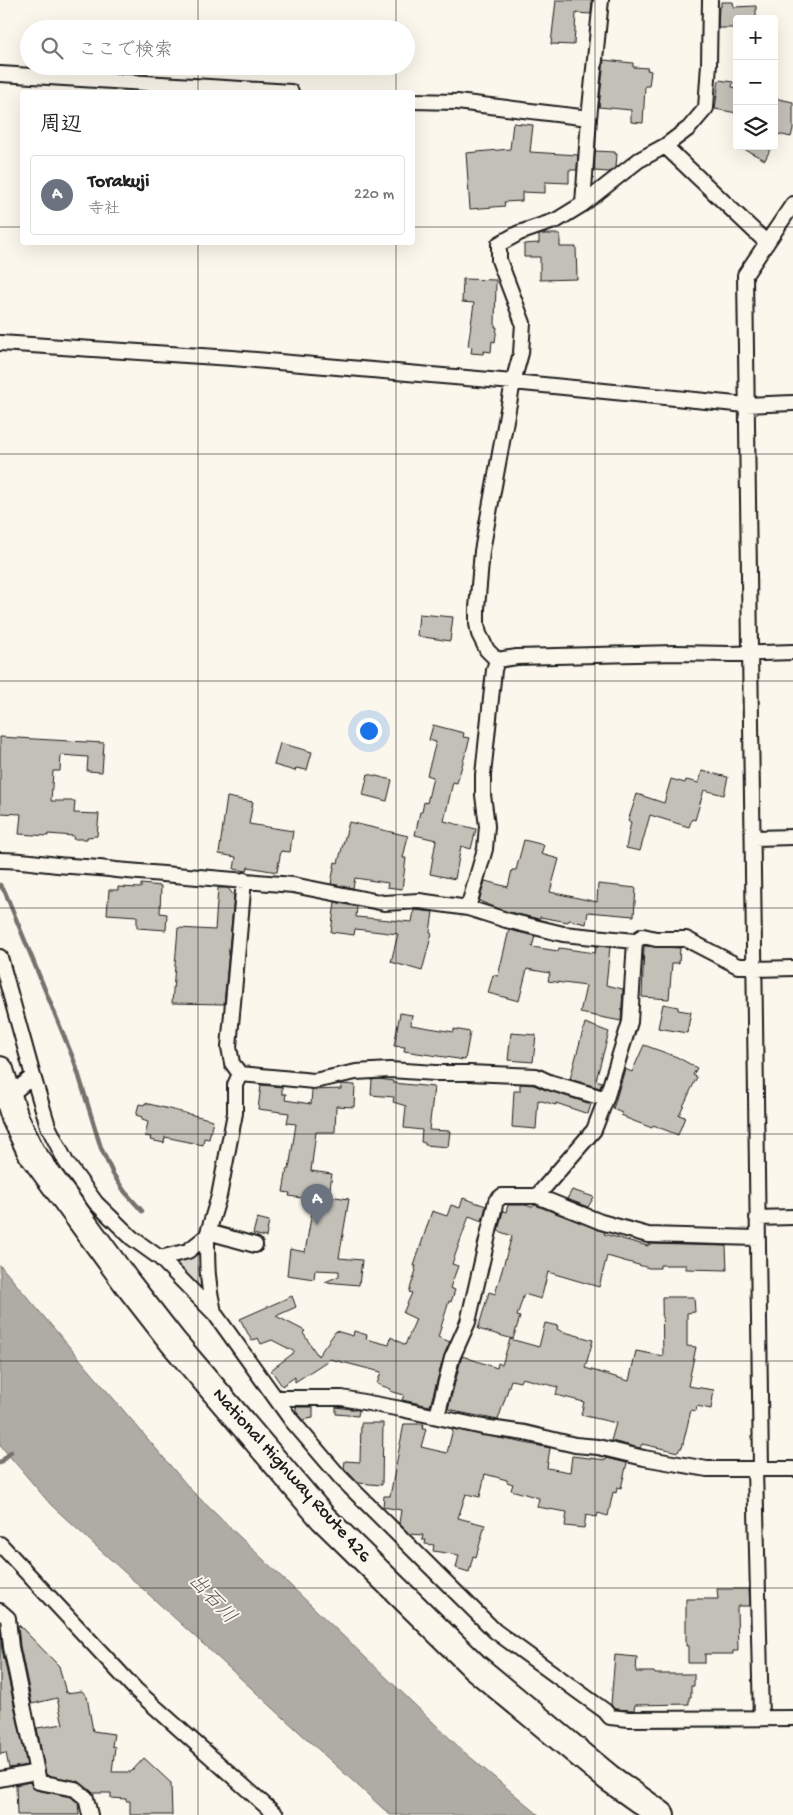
<!DOCTYPE html>
<html lang="ja">
<meta charset="utf-8">
<style>
:root{--surface:#fff;--page:#f6f6f6;--text:#222;--muted:#767676;--line:#e0e0e0;--accent:#d93025}
body{margin:0;font-family:"Gochi Hand","Klee One",sans-serif;background:var(--page);color:var(--text)}
.controls{position:absolute;right:15px;top:15px;display:grid;overflow:hidden;border-radius:5px;box-shadow:0 5px 20px #0002}
.controls button{width:45px;height:45px;display:grid;place-items:center;padding:0;border:0;border-bottom:1px solid var(--line);background:var(--surface);color:var(--text);font:25px sans-serif}
.you{position:absolute;left:368px;top:730px;width:18px;height:18px;margin:-12px;border:4px solid #fff;border-radius:50%;background:#1a73e8;box-shadow:0 0 0 8px #1a73e833}
.badge{display:grid;place-items:center;width:32px;height:32px;border-radius:50%;background:var(--accent);color:#fff;font-size:16px;font-weight:700}
.pin{position:absolute;translate:-50% -41px;filter:drop-shadow(0 1px 2px #0008)}
.pin::after{content:'';position:absolute;top:26px;width:18px;height:15px;background:inherit;clip-path:polygon(0 0,100% 0,50% 100%)}
.list{margin:0;padding:0;list-style:none}
h2{display:flex;justify-content:space-between;align-items:center;height:65px;margin:0;padding:0 20px;font-size:21px}
h2 small{font-size:16px;font-weight:400;color:var(--muted)}
.list li{display:grid;grid-template-columns:32px 1fr auto;gap:15px;align-items:center;box-sizing:border-box;height:80px;margin:0 10px 10px;padding:0 10px;border:1px solid var(--line);border-radius:5px}
.list b{display:block;font-size:19px;white-space:nowrap}
.list p{margin:0;font-size:16px;white-space:nowrap;color:var(--muted)}
.list em{font-size:16px;font-style:normal;color:var(--muted)}
.icon{flex:none;width:28px;height:28px;fill:none;stroke:currentColor;stroke-width:2;stroke-linecap:round;stroke-linejoin:round}
.map{position:relative;flex:none;width:793px;height:1815px;overflow:hidden}
.search{position:absolute;background:var(--surface);box-shadow:0 5px 20px #0002;left:20px;top:20px;width:395px;height:55px;display:flex;align-items:center;gap:12px;box-sizing:border-box;padding:0 18px;border-radius:28px;color:var(--muted);font-size:19px}
.panel{position:absolute;background:var(--surface);box-shadow:0 5px 20px #0002;left:20px;top:90px;width:395px;height:155px;border-radius:5px}
.map>svg:first-child{display:block}
.green{fill:#dad7ce;stroke:#7b7a75}
.water{fill:#afaca5;stroke:#74726e}
.lines{fill:none;stroke-linecap:round;stroke-linejoin:round}
.stream{stroke:#74726e;stroke-width:4.5}
.building{fill:#c3c0b8;stroke:#1c1c1c}
.street-casing{stroke:#1c1c1c;stroke-width:18}
.highway-casing{stroke:#1c1c1c;stroke-width:30}
.street{stroke:#fbf7ec;stroke-width:14}
.highway{stroke:#fbf7ec;stroke-width:26}
.grid{fill:none;stroke:#1c1c1c;stroke-width:1;stroke-opacity:0.55}
.labels{text-anchor:middle;dominant-baseline:central;stroke-width:4;stroke-linejoin:round;paint-order:stroke}
.street-label{font-size:19px;fill:#1c1c1c;stroke:#fbf7ec}
.water-label{font-size:20px;font-style:italic;fill:#575653;stroke:#fbf7ec}
</style>
<div class="map">
<svg width="793" height="1815" viewBox="0 0 793 1815">
<rect width="100%" height="100%" fill="#fbf7ec"/>
<filter id="ink" filterUnits="userSpaceOnUse"><feTurbulence type="fractalNoise" baseFrequency=".02" numOctaves="2"/><feDisplacementMap in="SourceGraphic" scale="10" xChannelSelector="R" yChannelSelector="G"/><feConvolveMatrix kernelMatrix="1 2 1 2 8 2 1 2 1" color-interpolation-filters="sRGB"/></filter>
<g filter="url(#ink)">
<path class="green" d="M 200,1248 L 202,1285 L 205,1296 L 174,1262 Z"/>
<path class="water" d="M 0,1265 L 192,1491 L 463,1751 L 539,1815 L 390,1815 L 51,1505 L 0,1445 Z"/>
<g class="lines">
<path class="stream" d="M 0,885 L 5,892 L 75,1063 L 101,1148 L 113,1174 L 125,1192 L 142,1211
M 0,1463 L 11,1452"/>
</g>
<path class="building" d="M 556,0 L 592,0 L 591,14 L 576,13 L 574,45 L 551,44 Z
M 721,2 L 733,2 L 734,7 L 756,6 L 756,19 L 737,19 L 737,28 L 718,28 L 719,7 L 721,7 Z
M 604,60 L 633,63 L 633,67 L 648,68 L 647,70 L 651,71 L 649,86 L 645,86 L 643,123 L 631,122 L 631,110 L 599,107 Z
M 719,80 L 733,82 L 732,87 L 737,88 L 737,113 L 715,109 Z
M 774,98 L 793,102 L 793,129 L 791,137 L 774,133 Z
M 513,123 L 533,125 L 530,152 L 578,155 L 577,170 L 569,170 L 569,183 L 545,182 L 545,193 L 522,192 L 522,201 L 504,202 L 505,206 L 470,209 L 466,153 L 510,149 Z
M 738,146 L 772,146 L 765,160 Z
M 595,151 L 615,152 L 615,154 L 617,154 L 616,167 L 609,172 L 594,171 Z
M 542,234 L 560,234 L 560,247 L 576,247 L 577,279 L 540,280 L 540,257 L 524,257 L 524,244 L 539,243 L 539,235 Z
M 463,279 L 496,280 L 495,327 L 497,327 L 495,342 L 492,341 L 491,352 L 484,351 L 483,354 L 471,353 L 472,347 L 468,346 L 474,303 L 462,302 Z
M 419,614 L 453,617 L 450,641 L 417,636 Z
M 433,725 L 464,733 L 463,737 L 470,738 L 457,783 L 453,782 L 444,821 L 476,829 L 471,849 L 461,846 L 455,879 L 430,874 L 436,840 L 415,835 L 420,812 L 422,812 L 424,802 L 427,803 L 433,777 L 427,775 L 436,742 L 429,740 Z
M 0,737 L 104,743 L 102,772 L 87,771 L 88,757 L 61,755 L 60,771 L 53,771 L 51,801 L 75,801 L 74,813 L 99,814 L 97,836 L 87,837 L 87,839 L 73,839 L 74,836 L 48,834 L 48,836 L 19,834 L 21,814 L 0,813 Z
M 280,743 L 312,752 L 307,770 L 296,768 L 295,771 L 274,765 Z
M 702,771 L 728,777 L 724,795 L 704,790 L 695,820 L 692,819 L 689,827 L 650,815 L 640,851 L 626,848 L 631,822 L 628,821 L 637,794 L 664,803 L 671,779 L 685,783 L 686,780 L 699,783 Z
M 368,774 L 392,780 L 387,801 L 363,795 Z
M 227,797 L 253,802 L 249,824 L 293,831 L 290,852 L 281,851 L 277,872 L 248,867 L 247,871 L 234,869 L 236,857 L 219,854 Z
M 349,822 L 408,836 L 403,858 L 406,858 L 402,889 L 387,887 L 388,883 L 355,878 L 353,888 L 331,884 L 335,862 L 338,863 Z
M 524,840 L 544,845 L 541,854 L 559,859 L 550,892 L 597,902 L 598,884 L 636,888 L 634,916 L 588,912 L 586,924 L 569,920 L 568,922 L 540,917 L 539,919 L 508,912 L 479,901 L 485,881 L 508,887 L 512,870 L 516,870 Z
M 141,884 L 161,886 L 160,913 L 167,914 L 166,930 L 137,928 L 137,916 L 107,914 L 109,890 L 118,890 L 118,887 L 141,888 Z
M 218,888 L 228,888 L 234,896 L 224,1004 L 172,1003 L 178,928 L 215,930 Z
M 335,902 L 357,907 L 356,917 L 412,922 L 414,910 L 433,912 L 430,932 L 432,933 L 422,971 L 391,962 L 398,934 L 355,929 L 354,935 L 331,932 Z
M 509,930 L 535,936 L 532,947 L 558,951 L 559,948 L 595,953 L 596,946 L 610,947 L 606,985 L 623,989 L 621,1021 L 580,1013 L 586,986 L 548,981 L 550,973 L 527,969 L 519,1001 L 488,993 L 493,975 L 498,976 Z
M 644,946 L 680,948 L 679,963 L 672,963 L 669,999 L 642,997 Z
M 663,1004 L 678,1007 L 678,1010 L 691,1012 L 687,1033 L 658,1028 Z
M 400,1013 L 412,1015 L 411,1025 L 454,1032 L 454,1029 L 470,1032 L 465,1060 L 404,1051 L 405,1047 L 394,1046 Z
M 585,1023 L 609,1032 L 596,1080 L 602,1082 L 600,1088 L 570,1079 Z
M 511,1033 L 536,1035 L 533,1062 L 508,1060 Z
M 644,1045 L 677,1057 L 697,1068 L 693,1075 L 697,1077 L 679,1115 L 685,1117 L 678,1135 L 653,1125 L 652,1128 L 626,1118 L 626,1117 L 621,1115 L 622,1113 L 613,1109 L 625,1069 L 632,1072 Z
M 379,1079 L 393,1081 L 393,1083 L 434,1087 L 429,1130 L 450,1131 L 448,1147 L 425,1145 L 425,1143 L 421,1142 L 422,1130 L 404,1128 L 406,1106 L 393,1102 L 394,1097 L 371,1095 L 372,1080 Z
M 341,1084 L 355,1085 L 354,1107 L 336,1106 L 335,1132 L 316,1132 L 311,1171 L 332,1174 L 329,1196 L 349,1199 L 339,1258 L 362,1260 L 359,1285 L 325,1282 L 339,1276 L 339,1271 L 315,1270 L 314,1279 L 287,1275 L 290,1249 L 305,1252 L 314,1200 L 289,1196 L 290,1193 L 283,1192 L 287,1169 L 289,1169 L 296,1124 L 287,1123 L 289,1113 L 258,1109 L 261,1085 L 282,1087 L 282,1094 L 286,1094 L 285,1100 L 311,1104 L 312,1090 L 341,1089 Z
M 520,1084 L 534,1085 L 546,1090 L 591,1104 L 588,1114 L 556,1103 L 556,1105 L 538,1100 L 536,1129 L 512,1127 L 514,1091 L 520,1091 Z
M 145,1103 L 213,1120 L 209,1139 L 204,1138 L 203,1145 L 165,1137 L 164,1143 L 150,1140 L 151,1137 L 145,1136 L 148,1122 L 142,1120 L 142,1117 L 136,1115 L 139,1104 L 144,1105 Z
M 572,1190 L 594,1197 L 588,1207 L 567,1199 Z
M 463,1198 L 486,1206 L 482,1221 L 469,1216 L 452,1264 L 458,1266 L 450,1288 L 455,1290 L 451,1302 L 449,1301 L 438,1337 L 450,1342 L 444,1356 L 430,1406 L 402,1400 L 404,1395 L 390,1391 L 391,1389 L 377,1384 L 381,1372 L 330,1359 L 295,1382 L 295,1377 L 282,1386 L 271,1370 L 295,1352 L 272,1340 L 261,1344 L 258,1338 L 252,1341 L 240,1319 L 292,1296 L 296,1307 L 276,1316 L 305,1331 L 303,1333 L 318,1356 L 336,1331 L 353,1336 L 354,1331 L 367,1335 L 366,1339 L 389,1345 L 391,1337 L 405,1345 L 416,1319 L 403,1313 L 412,1293 L 409,1292 L 416,1270 L 415,1269 L 416,1266 L 414,1266 L 432,1211 L 447,1216 L 451,1205 L 460,1208 Z
M 508,1205 L 525,1205 L 532,1207 L 535,1205 L 605,1232 L 604,1234 L 648,1246 L 648,1244 L 726,1246 L 727,1270 L 686,1269 L 686,1265 L 660,1265 L 660,1268 L 649,1268 L 607,1256 L 599,1287 L 548,1272 L 541,1299 L 524,1294 L 517,1316 L 520,1317 L 513,1339 L 478,1329 L 489,1292 L 495,1294 L 512,1236 L 498,1231 L 503,1211 L 506,1212 Z
M 257,1218 L 269,1221 L 266,1237 L 253,1234 Z
M 662,1297 L 694,1297 L 695,1312 L 687,1313 L 687,1346 L 696,1347 L 688,1386 L 714,1390 L 711,1409 L 697,1406 L 696,1411 L 691,1410 L 682,1448 L 680,1448 L 678,1452 L 642,1444 L 640,1448 L 611,1441 L 616,1423 L 581,1415 L 584,1402 L 556,1395 L 558,1387 L 522,1378 L 520,1382 L 511,1380 L 498,1420 L 458,1412 L 458,1411 L 448,1409 L 462,1356 L 497,1368 L 498,1363 L 502,1365 L 510,1339 L 539,1347 L 545,1323 L 558,1326 L 557,1329 L 561,1331 L 593,1340 L 585,1368 L 629,1381 L 636,1351 L 663,1356 Z
M 296,1407 L 313,1407 L 313,1418 L 302,1420 L 296,1411 Z
M 336,1407 L 359,1410 L 358,1416 L 336,1414 Z
M 361,1423 L 383,1423 L 382,1485 L 358,1483 L 344,1468 L 345,1461 L 360,1462 Z
M 404,1424 L 424,1424 L 422,1429 L 426,1429 L 421,1447 L 447,1453 L 453,1429 L 550,1448 L 547,1468 L 570,1472 L 572,1456 L 606,1460 L 607,1458 L 627,1463 L 621,1488 L 617,1487 L 616,1493 L 613,1492 L 608,1516 L 598,1513 L 597,1517 L 586,1515 L 584,1528 L 565,1526 L 567,1512 L 537,1507 L 539,1498 L 511,1490 L 513,1484 L 507,1482 L 507,1480 L 485,1474 L 480,1497 L 466,1494 L 458,1518 L 485,1525 L 476,1557 L 473,1556 L 469,1572 L 456,1568 L 459,1555 L 433,1551 L 434,1545 L 425,1544 L 426,1540 L 422,1540 L 423,1535 L 409,1534 L 399,1523 L 401,1510 L 383,1507 L 384,1496 L 390,1496 Z
M 717,1589 L 749,1589 L 750,1606 L 738,1606 L 737,1608 L 738,1651 L 733,1651 L 733,1654 L 705,1654 L 705,1663 L 688,1663 L 688,1646 L 686,1646 L 686,1599 L 718,1599 Z
M 19,1625 L 59,1666 L 66,1693 L 82,1691 L 87,1697 L 93,1731 L 114,1734 L 112,1746 L 115,1747 L 112,1772 L 131,1772 L 144,1758 L 171,1783 L 172,1815 L 130,1815 L 130,1801 L 126,1801 L 126,1799 L 111,1798 L 111,1793 L 93,1793 L 77,1781 L 46,1775 L 37,1728 L 63,1724 L 57,1698 L 32,1704 L 20,1646 L 18,1626 Z
M 0,1630 L 2,1649 L 27,1765 L 9,1768 L 6,1753 L 0,1754 Z
M 615,1655 L 637,1657 L 636,1672 L 654,1672 L 655,1674 L 694,1674 L 694,1686 L 691,1686 L 691,1697 L 689,1697 L 689,1704 L 635,1705 L 634,1710 L 614,1709 L 611,1704 Z
M 30,1782 L 33,1788 L 37,1790 L 71,1797 L 78,1803 L 79,1815 L 17,1815 L 16,1785 Z"/>
<g class="lines">
<defs>
<path id="street" d="M 0,74 L 291,92
M 412,101 L 457,102 L 589,118
M 665,146 L 767,243
M 583,204 L 589,118 L 601,0
M 0,343 L 232,358 L 513,382 L 746,405 L 793,403
M 497,660 L 487,650 L 479,634 L 477,624 L 477,608 L 482,551 L 513,382 L 521,353 L 523,323 L 499,260 L 499,244 L 519,233 L 557,220 L 583,204 L 639,160 L 665,146 L 689,128 L 706,108 L 709,64 L 710,0
M 497,660 L 517,657 L 675,653 L 731,654 L 793,652
M 753,838 L 793,837
M 0,860 C 20,860 38,863 58,865 C 77,867 97,867 116,870 L 293,885 L 384,903 L 419,901 L 468,908 L 506,920 L 563,934 L 635,941 L 643,936 L 656,939 L 686,939 L 738,966 L 754,966
M 244,880 L 229,1047 L 232,1063 L 240,1074 L 314,1081 L 356,1072 L 390,1070 L 435,1073 L 469,1073 L 536,1076 L 549,1082 L 606,1099 L 594,1130 L 537,1196
M 468,908 L 485,849 L 487,826 L 483,795 L 483,775 L 494,670 L 497,660
M 0,957 L 33,1076
M 754,969 L 793,968
M 8,1097 L 33,1076 L 48,1126 L 66,1162 L 96,1203 L 132,1238 L 160,1258 L 215,1314 L 292,1421 L 340,1477 L 495,1631 L 605,1711 L 610,1717 L 629,1719 L 793,1718
M 606,1099 L 630,1022 L 635,941
M 757,1218 L 793,1217
M 208,1232 L 255,1245
M 207,1236 C 207,1264 207,1284 214,1312
M 160,1258 L 188,1251 L 207,1236 L 219,1196 L 235,1113 L 235,1085 L 240,1074
M 277,1398 L 342,1398 L 401,1409 L 483,1427 L 525,1433 L 575,1445 L 598,1447 L 644,1458 L 707,1469 L 793,1469
M 437,1416 L 452,1358 L 468,1322 L 496,1201 L 502,1196 L 537,1196 L 601,1222 L 648,1235 L 757,1238
M 755,1469 L 761,1718
M 761,1469 L 745,275 L 793,204
M 0,1544 L 136,1690 L 276,1815
M 0,1611 L 8,1618 L 11,1647 L 39,1782 L 75,1789 L 86,1798 L 90,1815
M 0,1779 L 36,1772"/>
<path id="highway" d="M 0,1070 L 15,1118 L 31,1152 L 127,1283 L 173,1342 L 323,1518 L 475,1667 L 609,1778 L 661,1815"/>
</defs>
<use href="#street" class="street-casing"/>
<use href="#highway" class="highway-casing"/>
<use href="#street" class="street"/>
<use href="#highway" class="highway"/>
</g>
</g>
<path class="grid" d="M 198,0 L 198,29M 396,0 L 396,29M 595,0 L 595,1815M 198,66 L 198,92M 396,66 L 396,92M 0,227 L 22,227M 412,227 L 793,227M 198,242 L 198,1815M 396,242 L 396,1815M 0,454 L 793,454M 0,681 L 793,681M 0,908 L 793,908M 0,1134 L 793,1134M 0,1361 L 793,1361M 0,1588 L 793,1588"/>
<g class="labels">
<g class="street-label">
<text transform="translate(291 1476) rotate(48)">National Highway Route 426</text>
</g>
<g class="water-label">
<text transform="translate(211 1600) rotate(47)">出石川</text>
</g>
</g>
</svg>
<div class="controls">
<button>+</button>
<button>−</button>
<button><svg class="icon" aria-label="layers" viewBox="0 0 24 24"><path d="M12 4l9 5-9 5-9-5zM3 14l9 5 9-5"/></svg></button>
</div>
<div class="you"></div>
<div class="pin badge" style="left:317px;top:1225px;background:#6b7280">A</div>
<div class="search"><svg class="icon" aria-label="search" viewBox="0 0 24 24"><circle cx="10" cy="10" r="6"/><path d="M15 15l6 6"/></svg>ここで検索</div>
<section class="panel">
<h2>周辺<small></small></h2>
<ul class="list">
<li><span class="badge" style="background:#6b7280">A</span><div><b>Torakuji</b><p>寺社</p></div><em>220 m</em></li>
</ul>
</section>
</div>
